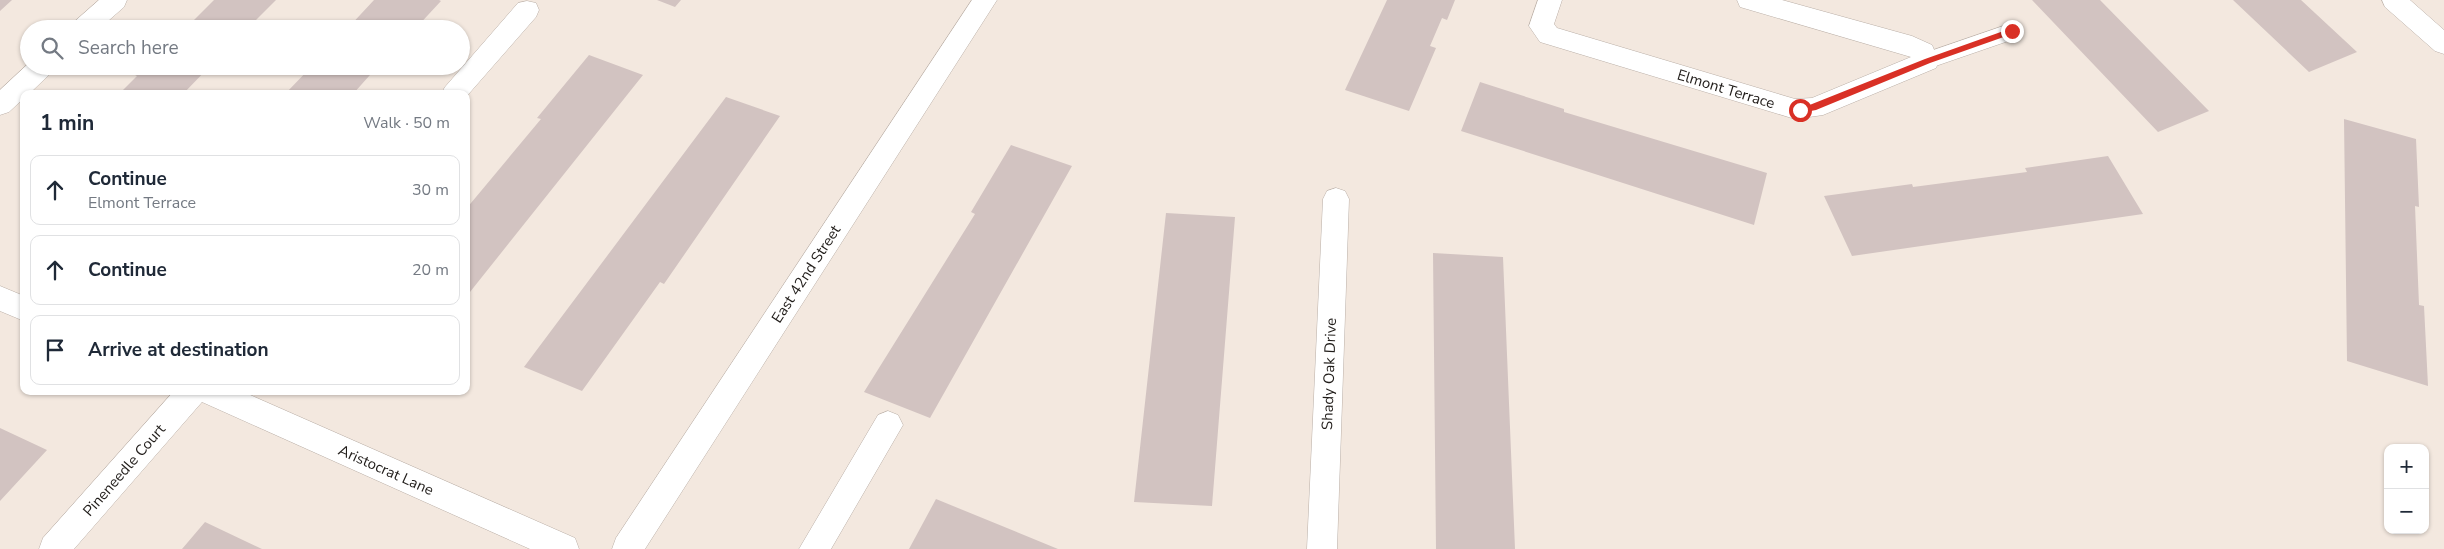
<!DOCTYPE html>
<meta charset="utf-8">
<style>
:root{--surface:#fff;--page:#f2f2f3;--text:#1f2937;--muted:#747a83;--line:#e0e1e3}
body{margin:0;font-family:"Nunito Sans",sans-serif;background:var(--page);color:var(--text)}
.controls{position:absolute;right:15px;bottom:15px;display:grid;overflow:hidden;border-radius:10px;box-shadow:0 1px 4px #0004}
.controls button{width:45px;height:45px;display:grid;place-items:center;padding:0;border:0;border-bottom:1px solid var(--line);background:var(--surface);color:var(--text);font:25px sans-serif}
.stop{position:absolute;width:15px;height:15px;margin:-11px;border:4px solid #d93025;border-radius:50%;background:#fff}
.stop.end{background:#d93025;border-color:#fff;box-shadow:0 1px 5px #0008}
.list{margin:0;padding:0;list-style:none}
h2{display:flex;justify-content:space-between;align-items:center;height:65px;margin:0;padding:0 20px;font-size:21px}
h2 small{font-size:16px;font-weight:400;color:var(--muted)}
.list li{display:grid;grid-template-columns:32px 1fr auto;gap:15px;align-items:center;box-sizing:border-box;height:70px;margin:0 10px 10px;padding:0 10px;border:1px solid var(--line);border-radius:10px}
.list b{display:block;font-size:19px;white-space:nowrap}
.list p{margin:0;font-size:16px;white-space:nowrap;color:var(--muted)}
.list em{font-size:16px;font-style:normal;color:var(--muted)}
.icon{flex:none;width:28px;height:28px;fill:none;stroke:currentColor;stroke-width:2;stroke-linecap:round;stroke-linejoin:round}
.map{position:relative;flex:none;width:2444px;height:549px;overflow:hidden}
.search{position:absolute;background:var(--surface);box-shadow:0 1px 4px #0004;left:20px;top:20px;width:450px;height:55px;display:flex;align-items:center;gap:12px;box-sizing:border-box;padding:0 18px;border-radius:28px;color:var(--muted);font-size:19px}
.panel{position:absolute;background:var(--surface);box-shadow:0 1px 4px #0004;left:20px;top:90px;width:450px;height:305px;border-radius:10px}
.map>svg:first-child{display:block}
.building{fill:#d2c3c1}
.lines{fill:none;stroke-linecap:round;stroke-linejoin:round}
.service-casing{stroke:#baafa7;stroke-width:1}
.minor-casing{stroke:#baafa7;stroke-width:1}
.tertiary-casing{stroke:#baafa7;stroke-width:1}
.service{fill:#fff;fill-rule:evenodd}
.minor{fill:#fff;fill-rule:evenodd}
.tertiary{fill:#fff;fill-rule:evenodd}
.route{fill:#d93025}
.labels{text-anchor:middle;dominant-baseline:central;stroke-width:5;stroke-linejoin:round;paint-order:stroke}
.street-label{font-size:15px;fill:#201c19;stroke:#fff}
</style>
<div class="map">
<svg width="2444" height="549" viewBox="0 0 2444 549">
<rect width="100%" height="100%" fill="#f3e8df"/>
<path class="building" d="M 0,0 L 12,0 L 0,11 Z
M 214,0 L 276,0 L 247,29 L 185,29 Z
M 374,0 L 439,0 L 441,1 L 415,29 L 347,29 Z
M 657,0 L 681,0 L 675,7 Z
M 1387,0 L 1455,0 L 1447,20 L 1442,18 L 1430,46 L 1436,48 L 1409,111 L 1345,90 Z
M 2032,0 L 2100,0 L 2209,111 L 2158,132 Z
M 2233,0 L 2301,0 L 2357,52 L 2309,72 Z
M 589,55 L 643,75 L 466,297 L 466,209 L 541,119 L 537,118 Z
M 142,66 L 210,66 L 183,94 L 119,94 L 137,76 L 133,74 Z
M 312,66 L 378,66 L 353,94 L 285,94 Z
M 1480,82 L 1564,109 L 1564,112 L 1767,173 L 1754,225 L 1461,131 Z
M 726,97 L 780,116 L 664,284 L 660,282 L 582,391 L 524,367 Z
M 2344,119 L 2416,139 L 2419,207 L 2415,206 L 2419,305 L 2424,306 L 2428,386 L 2347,361 Z
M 1011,145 L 1072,166 L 930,418 L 864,392 L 975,214 L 971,212 Z
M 2108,156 L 2143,214 L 1852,256 L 1824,196 L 1912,184 L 1913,187 L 2027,172 L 2025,168 Z
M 1166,213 L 1235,217 L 1212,506 L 1134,502 Z
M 1433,253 L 1503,257 L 1515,549 L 1436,549 Z
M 0,428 L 47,450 L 0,501 Z
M 936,499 L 1058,549 L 909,549 Z
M 205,522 L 262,549 L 182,549 Z"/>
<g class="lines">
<defs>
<path id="service" d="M 2012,23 L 2020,25 L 2023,31 L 2020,37 L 1927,69 L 1919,67 L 1916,61 L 1919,55 Z"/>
<path id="minor" d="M 99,0 L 127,0 L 124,7 L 99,29 L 71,29 L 74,22 Z
M 1538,0 L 1562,0 L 1554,24 L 1557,28 L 1795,99 L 1812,98 L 1911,57 L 1740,7 L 1737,0 L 1782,0 L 1912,36 L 1932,45 L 1939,61 L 1936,68 L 1823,115 L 1795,119 L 1540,42 L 1529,26 Z
M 2382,0 L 2410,0 L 2444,30 L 2444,54 L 2435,51 L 2385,7 Z
M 527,1 L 536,3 L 539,10 L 536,17 L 466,97 L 466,94 L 441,94 L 445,87 L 518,3 Z
M 29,63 L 29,66 L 54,66 L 51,73 L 29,94 L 24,94 L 24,98 L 9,112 L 0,115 L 0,90 Z
M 1336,188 L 1345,191 L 1349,199 L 1337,549 L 1307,549 L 1323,199 L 1327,191 Z
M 0,286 L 24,296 L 24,321 L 0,311 Z
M 174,391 L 241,391 L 575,538 L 579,549 L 530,549 L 202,402 L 74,549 L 39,549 L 43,538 Z
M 888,411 L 898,415 L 903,425 L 831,549 L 799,549 L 878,415 Z"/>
<path id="tertiary" d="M 972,0 L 997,0 L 645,549 L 612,549 L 616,538 Z"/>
</defs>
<use href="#service" class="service-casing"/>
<use href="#minor" class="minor-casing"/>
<use href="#tertiary" class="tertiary-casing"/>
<use href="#service" class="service"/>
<use href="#minor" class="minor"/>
<use href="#tertiary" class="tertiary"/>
</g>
<path class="route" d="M 2012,28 L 2016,31 L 2015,33 L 1930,63 L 1816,110 L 1800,113 L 1797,110 L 1925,59 Z"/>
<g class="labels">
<g class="street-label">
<text transform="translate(1726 89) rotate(17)">Elmont Terrace</text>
<text transform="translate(806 274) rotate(-57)">East 42nd Street</text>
<text transform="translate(1329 374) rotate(-88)">Shady Oak Drive</text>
<text transform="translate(124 470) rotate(-49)">Pineneedle Court</text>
<text transform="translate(386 470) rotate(24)">Aristocrat Lane</text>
</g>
</g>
</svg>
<div class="controls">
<button>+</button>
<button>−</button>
</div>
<div class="stop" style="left:1800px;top:110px"></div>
<div class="stop end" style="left:2012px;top:31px"></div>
<div class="search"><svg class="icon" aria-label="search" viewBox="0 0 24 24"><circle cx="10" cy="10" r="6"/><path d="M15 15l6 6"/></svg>Search here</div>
<section class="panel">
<h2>1 min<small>Walk · 50 m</small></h2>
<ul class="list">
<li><svg class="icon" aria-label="ahead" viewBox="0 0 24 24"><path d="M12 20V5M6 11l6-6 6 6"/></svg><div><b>Continue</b><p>Elmont Terrace</p></div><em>30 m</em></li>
<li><svg class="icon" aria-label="ahead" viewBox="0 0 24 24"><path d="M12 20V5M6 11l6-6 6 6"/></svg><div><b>Continue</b></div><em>20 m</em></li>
<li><svg class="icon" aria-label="arrive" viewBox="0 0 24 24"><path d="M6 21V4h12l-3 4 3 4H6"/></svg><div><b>Arrive at destination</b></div></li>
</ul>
</section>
</div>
